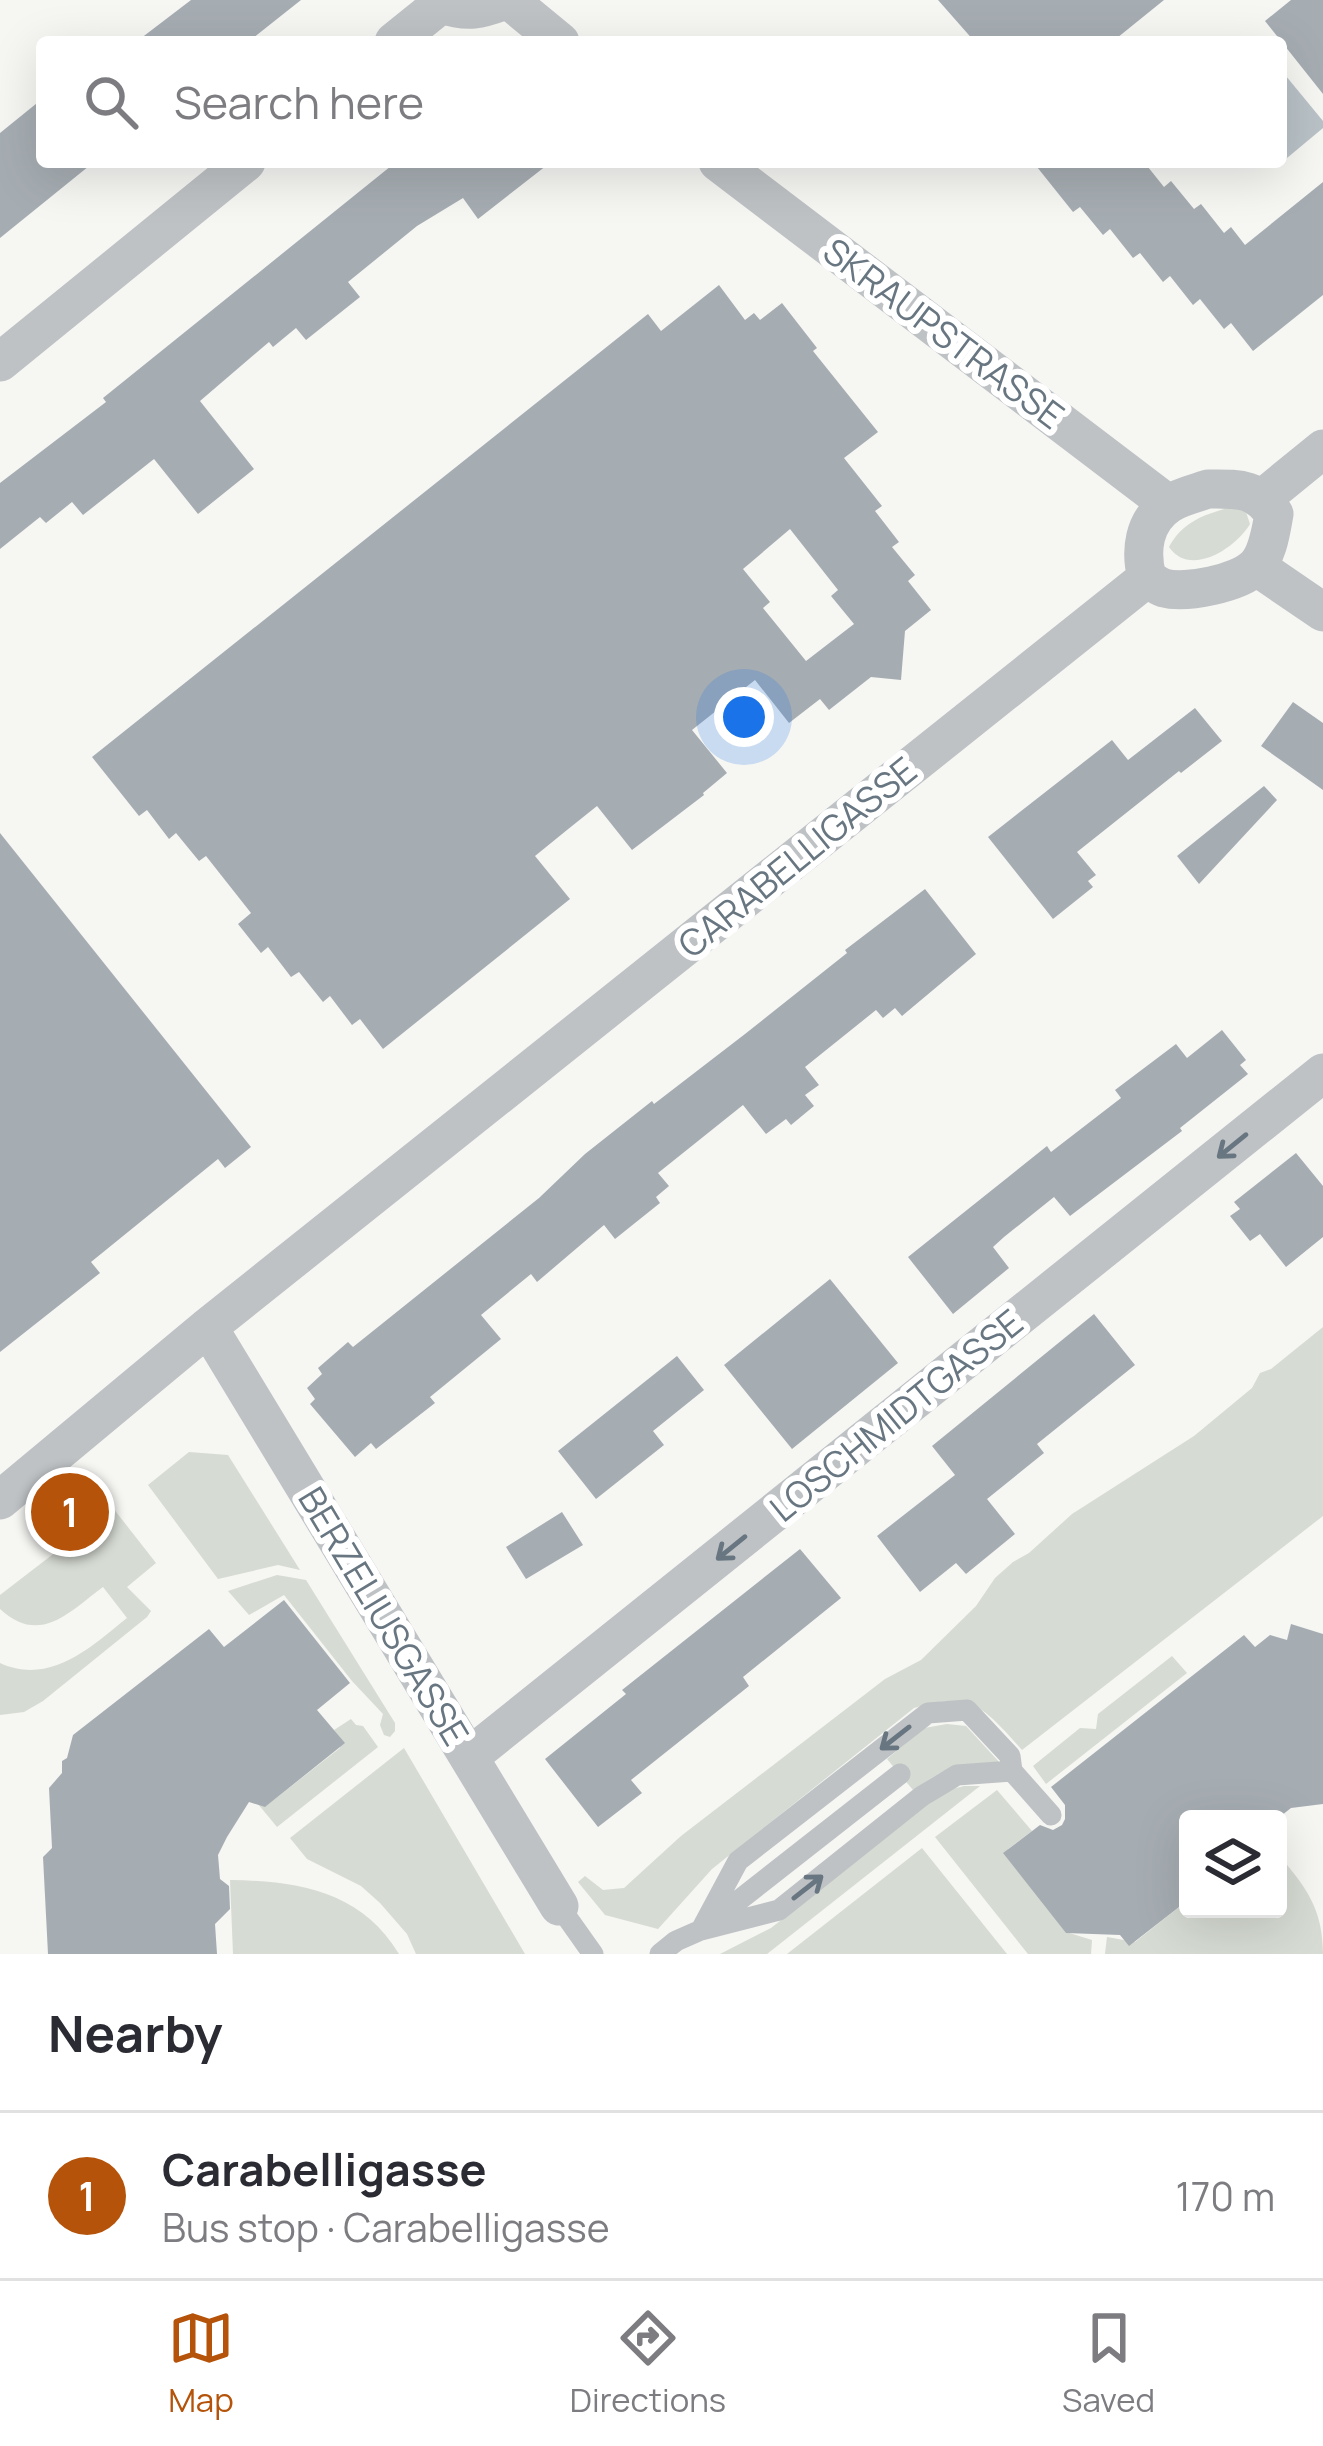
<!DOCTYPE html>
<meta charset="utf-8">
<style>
:root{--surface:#fff;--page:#f7f7f7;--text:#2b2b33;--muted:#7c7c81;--line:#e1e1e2;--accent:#b45309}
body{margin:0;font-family:Manrope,sans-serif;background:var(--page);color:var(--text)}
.controls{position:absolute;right:36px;bottom:36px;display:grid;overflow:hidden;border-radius:12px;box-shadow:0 12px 48px #0002}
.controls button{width:108px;height:108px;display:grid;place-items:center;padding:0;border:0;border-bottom:3px solid var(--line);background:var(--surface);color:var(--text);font:60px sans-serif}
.you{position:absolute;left:744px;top:717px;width:42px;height:42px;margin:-30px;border:9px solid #fff;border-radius:50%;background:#1a73e8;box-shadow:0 0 0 18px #1a73e833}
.badge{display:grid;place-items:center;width:78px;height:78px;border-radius:50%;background:var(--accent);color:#fff;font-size:39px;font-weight:700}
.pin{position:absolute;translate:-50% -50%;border:6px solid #fff;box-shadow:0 3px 12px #0006}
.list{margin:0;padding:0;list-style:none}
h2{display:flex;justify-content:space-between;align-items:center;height:156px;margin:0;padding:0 48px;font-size:51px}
h2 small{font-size:39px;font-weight:400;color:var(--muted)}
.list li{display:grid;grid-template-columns:78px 1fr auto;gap:36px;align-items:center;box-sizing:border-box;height:168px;padding:0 48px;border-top:3px solid var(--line)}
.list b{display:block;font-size:45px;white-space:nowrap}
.list p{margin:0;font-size:39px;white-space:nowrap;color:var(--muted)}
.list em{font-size:39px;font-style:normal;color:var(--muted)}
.icon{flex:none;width:66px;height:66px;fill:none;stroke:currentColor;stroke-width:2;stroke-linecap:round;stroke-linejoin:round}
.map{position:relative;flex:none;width:1323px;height:1954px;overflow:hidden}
.search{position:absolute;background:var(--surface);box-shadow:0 12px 48px #0002;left:36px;right:36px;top:36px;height:132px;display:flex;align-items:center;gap:30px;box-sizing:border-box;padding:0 42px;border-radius:12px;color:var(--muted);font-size:45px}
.sheet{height:324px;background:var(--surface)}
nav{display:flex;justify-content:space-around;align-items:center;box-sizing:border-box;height:168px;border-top:3px solid var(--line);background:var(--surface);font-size:33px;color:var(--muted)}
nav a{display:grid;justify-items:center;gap:6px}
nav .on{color:var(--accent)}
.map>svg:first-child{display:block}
.green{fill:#d6dbd3}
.water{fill:#b9c2c7}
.building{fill:#a6adb2;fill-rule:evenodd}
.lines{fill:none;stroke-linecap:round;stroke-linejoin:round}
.service{stroke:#bec2c5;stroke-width:21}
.minor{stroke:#bec2c5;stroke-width:39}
.oneway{stroke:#687681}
.labels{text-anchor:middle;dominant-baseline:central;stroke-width:12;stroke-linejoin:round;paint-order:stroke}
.street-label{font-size:36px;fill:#687681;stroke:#fff}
</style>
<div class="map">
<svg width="1323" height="1954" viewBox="0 0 1323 1954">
<rect width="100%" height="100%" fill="#f6f6f3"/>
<path class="green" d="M 1228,508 L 1245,509 L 1250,524 C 1236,548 1190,578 1169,547 C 1182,523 1202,515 1228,508 Z
M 1323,1327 L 1323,1516 L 1022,1750 C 986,1710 972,1689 914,1708 L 712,1869 L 658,1929 L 605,1915 L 578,1882 L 585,1876 L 603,1890 L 624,1888 L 681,1836 L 885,1679 L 921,1660 L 976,1606 L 995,1578 L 1013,1562 L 1029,1553 L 1072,1514 L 1194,1436 L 1252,1388 L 1260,1373 L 1271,1369 Z
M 189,1452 L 228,1455 L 300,1570 L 278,1565 L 218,1579 L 148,1485 Z
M 113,1508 L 156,1563 L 127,1587 L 151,1611 L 147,1617 L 43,1701 L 24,1712 L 0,1715 L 0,1663 C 50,1686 91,1647 127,1618 L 103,1587 C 69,1612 40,1646 0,1609 L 0,1595 Z
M 277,1575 L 306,1580 L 395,1723 L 395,1731 L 390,1737 L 384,1735 L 380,1725 L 383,1714 L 352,1681 L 284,1595 L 249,1615 L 228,1591 Z
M 1172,1656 L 1187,1673 L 1046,1784 L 1033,1766 L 1080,1728 L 1096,1729 L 1098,1714 Z
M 351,1719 L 356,1725 L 363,1726 L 378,1747 L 277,1827 L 258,1804 L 266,1806 L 340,1748 L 341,1739 L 334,1730 Z
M 947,1724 L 966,1726 L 1001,1764 C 957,1762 949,1766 913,1790 L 887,1759 L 924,1728 Z
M 404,1748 L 525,1954 L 416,1954 L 407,1934 L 380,1903 L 361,1886 L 307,1859 L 290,1838 Z
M 964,1786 L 980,1786 L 767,1954 L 720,1954 L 771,1928 L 945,1791 Z
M 997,1790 L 1032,1831 L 1008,1849 L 1066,1932 L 1092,1940 L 1091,1954 L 1028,1954 L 935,1837 Z
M 922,1848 L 1007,1954 L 787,1954 Z
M 1278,1854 C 1306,1887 1323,1909 1323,1954 L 1105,1954 L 1107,1937 L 1135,1942 L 1188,1900 L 1188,1909 L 1278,1909 Z
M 230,1880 C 298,1881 361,1891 399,1954 L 233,1954 Z"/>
<path class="water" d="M 1281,70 L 1323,121 L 1323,128 L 1281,163 Z"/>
<path class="building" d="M 191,0 L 301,0 L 248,42 L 136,42 Z
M 938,0 L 1164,0 L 1112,42 L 975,42 Z
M 1291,0 L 1323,0 L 1323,94 L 1265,21 Z
M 42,99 L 42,162 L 94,162 L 0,238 L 0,133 Z
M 396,162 L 551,162 L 478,219 L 463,198 L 417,226 L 348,282 L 360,297 L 306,340 L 296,328 L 273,347 L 269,342 L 200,401 L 254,469 L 198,514 L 154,459 L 83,515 L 72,502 L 46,523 L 40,517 L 0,549 L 0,483 L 106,402 L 103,398 Z
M 1033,162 L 1144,162 L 1164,187 L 1171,181 L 1194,209 L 1201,204 L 1224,233 L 1231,227 L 1245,245 L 1323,182 L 1323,295 L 1253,351 L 1231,323 L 1224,329 L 1200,299 L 1193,305 L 1170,276 L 1163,282 L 1140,253 L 1133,258 L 1110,229 L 1103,235 L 1080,207 L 1073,212 Z
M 719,285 L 745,320 L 754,313 L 760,320 L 782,303 L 817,348 L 813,351 L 878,432 L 844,458 L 882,506 L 875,511 L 899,542 L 892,547 L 915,575 L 908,581 L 931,610 L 905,631 L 901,680 L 871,677 L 829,710 L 820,699 L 789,723 L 755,680 L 692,730 L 727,773 L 703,793 L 704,795 L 632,850 L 597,806 L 567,830 L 535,856 L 570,899 L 383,1049 L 360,1019 L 352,1025 L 330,996 L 323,1002 L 299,972 L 291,977 L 268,947 L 261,953 L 238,924 L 251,913 L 206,856 L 199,861 L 176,833 L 169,839 L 147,810 L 139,816 L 92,757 L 648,314 L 661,331 ZM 790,529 L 838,590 L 831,596 L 854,624 L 806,661 L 763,608 L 770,602 L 743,569 Z
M 1293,702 L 1323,723 L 1323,790 L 1261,746 Z
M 1195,708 L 1222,741 L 1181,773 L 1179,771 L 1077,852 L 1096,875 L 1088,881 L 1093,887 L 1053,919 L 988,837 L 1112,740 L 1128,760 Z
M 1264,786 L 1277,800 L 1199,884 L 1177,856 Z
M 0,833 L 251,1147 L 225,1168 L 218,1159 L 91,1262 L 100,1273 L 0,1352 Z
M 925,889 L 976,954 L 902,1016 L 895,1008 L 883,1018 L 876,1010 L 805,1067 L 819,1085 L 805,1095 L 814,1106 L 791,1125 L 786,1119 L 766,1134 L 743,1105 L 658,1173 L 669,1186 L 656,1197 L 660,1203 L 615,1239 L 604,1225 L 537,1282 L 531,1274 L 481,1315 L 501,1339 L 430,1397 L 435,1403 L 376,1449 L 371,1443 L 355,1457 L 310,1404 L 315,1399 L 307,1388 L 322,1374 L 318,1368 L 348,1342 L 353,1347 L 539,1198 L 585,1154 L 652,1101 L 654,1104 L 745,1034 L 847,953 L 845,950 Z
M 1222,1030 L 1246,1060 L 1240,1065 L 1248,1074 L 1180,1128 L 1182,1131 L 1070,1216 L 1054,1197 L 1004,1237 L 993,1247 L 1009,1268 L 953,1314 L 908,1257 L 1047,1146 L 1051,1152 L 1121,1098 L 1115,1090 L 1176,1044 L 1187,1058 Z
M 1296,1153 L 1323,1186 L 1323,1237 L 1286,1267 L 1260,1234 L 1250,1241 L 1230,1216 L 1240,1209 L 1234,1202 Z
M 830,1279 L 898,1363 L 792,1449 L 724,1365 Z
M 1094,1314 L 1135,1365 L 1037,1444 L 1044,1453 L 987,1499 L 1015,1534 L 966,1574 L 956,1563 L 920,1592 L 877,1536 L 955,1475 L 932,1446 Z
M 677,1356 L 704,1390 L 653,1431 L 664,1445 L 596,1499 L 558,1451 Z
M 562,1512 L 583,1545 L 526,1579 L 506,1547 Z
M 800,1549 L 841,1598 L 743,1677 L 749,1686 L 631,1780 L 642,1793 L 598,1827 L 545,1759 L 626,1694 L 622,1690 Z
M 284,1600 L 350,1683 L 317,1710 L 345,1743 L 265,1807 L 249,1802 L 227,1837 L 218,1855 L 220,1879 L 229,1886 L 230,1909 L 215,1924 L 217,1954 L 48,1954 L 43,1857 L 52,1848 L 49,1788 L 62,1773 L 62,1761 L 67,1758 L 73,1735 L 209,1629 L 224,1647 Z
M 1291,1624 L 1323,1634 L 1323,1804 L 1291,1808 L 1277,1819 L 1188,1819 L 1188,1900 L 1129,1946 L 1120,1935 L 1066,1933 L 1003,1853 L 1040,1825 L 1053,1830 L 1062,1825 L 1065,1819 L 1065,1805 L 1051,1787 L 1244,1635 L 1255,1647 L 1270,1635 L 1287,1640 Z"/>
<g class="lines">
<path class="service" d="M 559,1906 L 593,1954
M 701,1930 L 738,1861 L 928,1713 L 967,1710 L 1010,1756 L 1012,1771 L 1051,1815
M 701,1930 L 779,1910 L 922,1796 L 957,1775 L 1012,1771
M 660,1954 L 676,1941 L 701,1930 L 900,1774"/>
<path class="minor" d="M 438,0 L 441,4 C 468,13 480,10 506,0
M 509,0 L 560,42
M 394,42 L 441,4
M 718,162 L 1168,504
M 0,362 L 246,162
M 1208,489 C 1239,489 1255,487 1274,514 C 1271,530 1268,555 1255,567 C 1239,583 1186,594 1164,588 C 1158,586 1153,582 1147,578 C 1140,551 1143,521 1169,504 C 1179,497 1196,493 1208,489 Z
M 1263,498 L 1323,449
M 1257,567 L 1323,612
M 208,1327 L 559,1906
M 0,1500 L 208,1327 L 1147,578
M 469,1757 L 1323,1073"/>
</g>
<defs><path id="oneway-shaft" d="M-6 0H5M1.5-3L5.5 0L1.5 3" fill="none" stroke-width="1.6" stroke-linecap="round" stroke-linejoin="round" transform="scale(3)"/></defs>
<g class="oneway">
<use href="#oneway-shaft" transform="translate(1232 1146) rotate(141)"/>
<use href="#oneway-shaft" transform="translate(731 1548) rotate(141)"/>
<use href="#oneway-shaft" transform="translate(895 1738) rotate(142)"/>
<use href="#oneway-shaft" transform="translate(808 1887) rotate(-38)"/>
</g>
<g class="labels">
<g class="street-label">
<text transform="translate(944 333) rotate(37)">SKRAUPSTRASSE</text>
<text transform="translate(797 857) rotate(-39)">CARABELLIGASSE</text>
<text transform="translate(896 1415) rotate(-39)">LOSCHMIDTGASSE</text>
<text transform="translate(384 1616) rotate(59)">BERZELIUSGASSE</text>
</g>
</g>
</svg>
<div class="controls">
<button><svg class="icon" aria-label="layers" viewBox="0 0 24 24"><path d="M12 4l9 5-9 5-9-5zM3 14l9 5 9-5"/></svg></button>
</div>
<div class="you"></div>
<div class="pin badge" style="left:70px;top:1512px">1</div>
<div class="search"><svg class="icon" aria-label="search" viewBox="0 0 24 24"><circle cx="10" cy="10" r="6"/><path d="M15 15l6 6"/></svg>Search here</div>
</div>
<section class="sheet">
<h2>Nearby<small></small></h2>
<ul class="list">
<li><span class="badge">1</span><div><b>Carabelligasse</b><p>Bus stop · Carabelligasse</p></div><em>170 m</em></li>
</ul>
</section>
<nav>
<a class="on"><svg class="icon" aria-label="map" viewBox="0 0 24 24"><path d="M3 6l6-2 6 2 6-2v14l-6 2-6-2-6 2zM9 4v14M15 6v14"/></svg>Map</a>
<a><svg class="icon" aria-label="directions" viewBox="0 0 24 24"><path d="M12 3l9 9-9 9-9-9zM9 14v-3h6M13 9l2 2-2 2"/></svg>Directions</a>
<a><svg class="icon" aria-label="saved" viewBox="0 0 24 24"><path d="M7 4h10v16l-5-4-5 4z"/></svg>Saved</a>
</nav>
